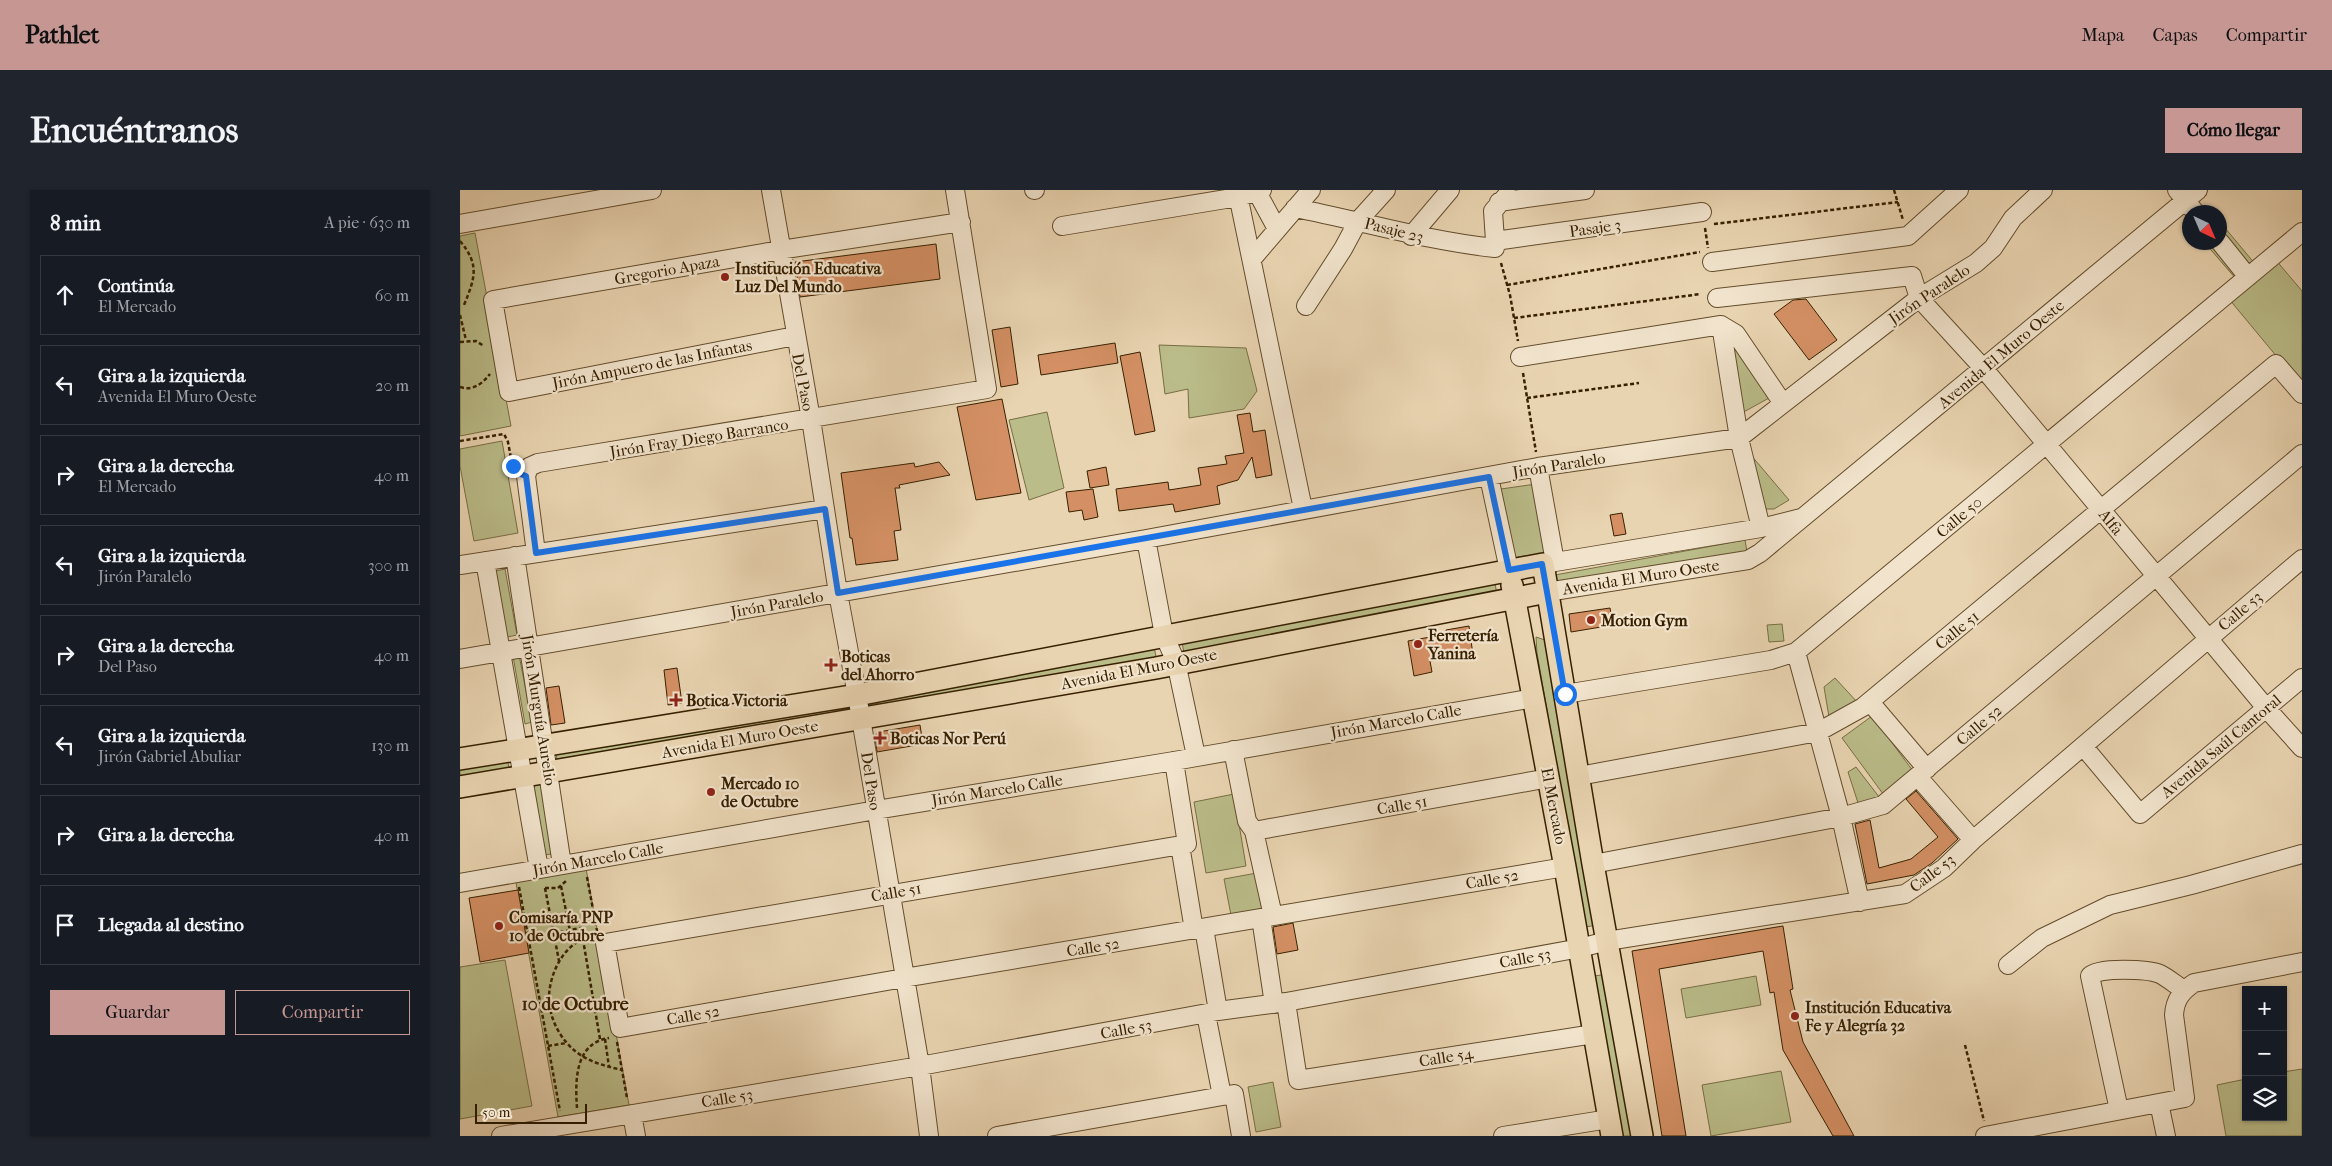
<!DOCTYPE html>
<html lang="es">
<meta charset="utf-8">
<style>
:root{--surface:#171b24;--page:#20242c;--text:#f1f3f6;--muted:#9ea1a6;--line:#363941;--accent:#c59692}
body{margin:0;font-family:"IM FELL French Canon",serif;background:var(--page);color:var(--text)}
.controls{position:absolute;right:15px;bottom:15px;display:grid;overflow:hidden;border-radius:0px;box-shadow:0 1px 4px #0004}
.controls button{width:45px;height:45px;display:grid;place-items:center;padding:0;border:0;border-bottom:1px solid var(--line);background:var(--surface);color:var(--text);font:25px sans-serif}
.compass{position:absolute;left:1722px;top:15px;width:45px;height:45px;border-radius:50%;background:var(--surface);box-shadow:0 1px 4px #0004;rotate:136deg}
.scale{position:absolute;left:15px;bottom:12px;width:112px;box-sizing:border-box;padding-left:5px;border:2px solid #372000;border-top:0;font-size:14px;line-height:18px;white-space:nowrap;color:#372000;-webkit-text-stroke:4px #f1e3cc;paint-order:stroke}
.stop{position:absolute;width:15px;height:15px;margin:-11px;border:4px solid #1a73e8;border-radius:50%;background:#fff}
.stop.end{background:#1a73e8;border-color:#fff;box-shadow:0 1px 5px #0008}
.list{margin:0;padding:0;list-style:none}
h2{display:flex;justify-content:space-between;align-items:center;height:65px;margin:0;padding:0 20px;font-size:21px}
h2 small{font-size:16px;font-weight:400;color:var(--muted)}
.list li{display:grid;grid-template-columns:32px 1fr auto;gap:15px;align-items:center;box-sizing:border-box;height:80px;margin:0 10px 10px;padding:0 10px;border:1px solid var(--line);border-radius:0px}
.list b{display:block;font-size:19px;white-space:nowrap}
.list p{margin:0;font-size:16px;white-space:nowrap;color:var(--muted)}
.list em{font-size:16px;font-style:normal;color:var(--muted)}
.actions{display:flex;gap:10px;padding:15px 20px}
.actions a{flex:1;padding:11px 0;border:1px solid var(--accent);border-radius:0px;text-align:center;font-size:18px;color:var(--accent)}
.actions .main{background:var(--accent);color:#111}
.icon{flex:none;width:28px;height:28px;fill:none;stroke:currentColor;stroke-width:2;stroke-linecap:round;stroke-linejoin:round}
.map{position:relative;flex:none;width:1842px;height:946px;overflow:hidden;border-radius:0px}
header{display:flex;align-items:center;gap:30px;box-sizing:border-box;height:70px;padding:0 25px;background:var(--accent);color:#111}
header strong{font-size:24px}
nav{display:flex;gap:28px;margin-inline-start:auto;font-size:18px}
.intro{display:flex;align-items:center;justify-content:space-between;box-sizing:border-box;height:120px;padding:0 30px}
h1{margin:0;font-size:35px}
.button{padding:12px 22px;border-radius:0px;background:var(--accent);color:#111;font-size:18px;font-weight:700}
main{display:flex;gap:30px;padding:0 30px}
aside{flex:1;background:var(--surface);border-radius:0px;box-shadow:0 1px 4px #0004}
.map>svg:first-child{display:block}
.green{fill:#babc89;stroke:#786e44}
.building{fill:#d49064;stroke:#372000}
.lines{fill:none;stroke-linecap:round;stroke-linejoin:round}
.minor-casing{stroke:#644d2c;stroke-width:20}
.major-casing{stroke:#372000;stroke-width:24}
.path{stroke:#372000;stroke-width:2.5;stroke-dasharray:4 2.5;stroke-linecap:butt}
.minor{stroke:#f1e3cc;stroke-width:18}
.major{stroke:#e9d4b1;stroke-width:21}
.route{stroke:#1a73e8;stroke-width:6}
.poi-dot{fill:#8f2418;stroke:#f1e3cc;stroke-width:2}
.labels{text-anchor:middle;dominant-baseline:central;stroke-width:4.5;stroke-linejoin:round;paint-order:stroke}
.street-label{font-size:16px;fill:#372000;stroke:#f1e3cc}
.poi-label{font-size:16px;font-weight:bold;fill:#372000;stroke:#f1e3cc;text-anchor:start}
.neighbourhood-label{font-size:18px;font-weight:bold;fill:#372000;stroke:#f1e3cc}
</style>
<header>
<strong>Pathlet</strong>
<nav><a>Mapa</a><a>Capas</a><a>Compartir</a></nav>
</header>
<div class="intro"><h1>Encuéntranos</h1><a class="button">Cómo llegar</a></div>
<main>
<aside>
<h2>8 min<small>A pie · 630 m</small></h2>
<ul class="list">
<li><svg class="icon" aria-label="ahead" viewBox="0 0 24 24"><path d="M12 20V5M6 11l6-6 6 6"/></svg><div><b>Continúa</b><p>El Mercado</p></div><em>60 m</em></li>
<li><svg class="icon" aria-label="left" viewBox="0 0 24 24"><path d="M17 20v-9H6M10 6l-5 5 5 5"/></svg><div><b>Gira a la izquierda</b><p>Avenida El Muro Oeste</p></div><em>20 m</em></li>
<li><svg class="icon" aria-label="right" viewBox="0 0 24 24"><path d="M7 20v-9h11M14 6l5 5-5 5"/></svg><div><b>Gira a la derecha</b><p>El Mercado</p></div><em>40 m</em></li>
<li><svg class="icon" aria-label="left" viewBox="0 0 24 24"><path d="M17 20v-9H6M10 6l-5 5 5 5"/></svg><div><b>Gira a la izquierda</b><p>Jirón Paralelo</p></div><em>300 m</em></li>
<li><svg class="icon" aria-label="right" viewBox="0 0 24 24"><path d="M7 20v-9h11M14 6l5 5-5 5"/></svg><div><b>Gira a la derecha</b><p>Del Paso</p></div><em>40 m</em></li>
<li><svg class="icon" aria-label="left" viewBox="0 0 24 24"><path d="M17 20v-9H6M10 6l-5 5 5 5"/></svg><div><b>Gira a la izquierda</b><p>Jirón Gabriel Abuliar</p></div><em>130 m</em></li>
<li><svg class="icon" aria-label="right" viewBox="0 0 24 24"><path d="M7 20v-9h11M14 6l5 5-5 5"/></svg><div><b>Gira a la derecha</b></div><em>40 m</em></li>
<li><svg class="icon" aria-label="arrive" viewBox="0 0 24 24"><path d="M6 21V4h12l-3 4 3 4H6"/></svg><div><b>Llegada al destino</b></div></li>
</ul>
<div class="actions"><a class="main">Guardar</a><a>Compartir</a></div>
</aside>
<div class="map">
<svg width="1842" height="946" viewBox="0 0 1842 946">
<rect width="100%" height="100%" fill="#e9d4b1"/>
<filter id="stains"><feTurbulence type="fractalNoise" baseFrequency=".004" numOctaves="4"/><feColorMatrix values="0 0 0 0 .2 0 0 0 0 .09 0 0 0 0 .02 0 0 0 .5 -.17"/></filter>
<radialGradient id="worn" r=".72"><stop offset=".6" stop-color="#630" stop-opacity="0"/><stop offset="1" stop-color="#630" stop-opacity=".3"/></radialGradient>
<path class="green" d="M 1760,32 L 1801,81 L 1815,69 L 1842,101 L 1842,197 L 1769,109 L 1783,97 L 1745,53 L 1760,52 Z
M 15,43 L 51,236 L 0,246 L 0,46 Z
M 1270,150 L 1309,208 L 1280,224 Z
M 699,155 L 786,158 L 797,201 L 784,219 L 729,228 L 728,199 L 705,204 Z
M 587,222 L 604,298 L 569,310 L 549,230 Z
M 42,251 L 58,343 L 14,351 L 0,276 L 0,259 Z
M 1290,264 L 1329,310 L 1314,319 L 1302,319 Z
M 1076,294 L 1086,363 L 1051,368 L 1041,299 Z
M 1285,350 L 1287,362 L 1097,396 L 1095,385 Z
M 45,379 L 57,445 L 47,447 L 35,381 Z
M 1035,393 L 1037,405 L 724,464 L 722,451 Z
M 1322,434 L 1324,451 L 1309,452 L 1307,435 Z
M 1076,447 L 1085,450 L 1138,735 L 1125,737 L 1077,463 Z
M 694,456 L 696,467 L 417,517 L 415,505 Z
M 59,465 L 72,532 L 65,534 L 53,466 Z
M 1375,488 L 1398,513 L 1369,527 L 1364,497 Z
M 390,512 L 392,523 L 97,569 L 95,559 Z
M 1412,526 L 1456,585 L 1426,608 L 1382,548 Z
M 47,567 L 49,578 L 0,586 L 0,575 Z
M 1396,577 L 1423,612 L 1400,619 L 1388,582 Z
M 83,594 L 92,664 L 83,665 L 74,595 Z
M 774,604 L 786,676 L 746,683 L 734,612 Z
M 125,673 L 169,915 L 98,927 L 55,687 Z
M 797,683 L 803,719 L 771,725 L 764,689 Z
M 45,770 L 72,916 L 0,929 L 0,777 Z
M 1148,784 L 1175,946 L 1161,946 L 1134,786 Z
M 1296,786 L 1301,815 L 1226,828 L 1221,799 Z
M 1842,879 L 1842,946 L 1766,946 L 1757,895 L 1786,889 L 1786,927 L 1823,927 L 1823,882 Z
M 1321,881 L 1331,932 L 1251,946 L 1242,895 Z
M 813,892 L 821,937 L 796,942 L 788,897 Z"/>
<path class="building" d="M 476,54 L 480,89 L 340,107 L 335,72 Z
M 1346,109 L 1377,150 L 1349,170 L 1314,124 L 1333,110 Z
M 550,137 L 558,194 L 541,197 L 532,140 Z
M 655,153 L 658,173 L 581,185 L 578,165 Z
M 680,162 L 695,241 L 675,245 L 660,166 Z
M 542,209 L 561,303 L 516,310 L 497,217 Z
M 790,223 L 793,242 L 805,240 L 812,285 L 796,288 L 792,267 L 778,290 L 757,296 L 760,314 L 715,322 L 713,314 L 659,321 L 656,299 L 708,292 L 709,300 L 741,295 L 738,278 L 767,274 L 765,266 L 784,263 L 777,225 Z
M 479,272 L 490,285 L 439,295 L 440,298 L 435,298 L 441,340 L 434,341 L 438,370 L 396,375 L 392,348 L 390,348 L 381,283 L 454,273 L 455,277 Z
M 646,277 L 649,295 L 630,298 L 627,281 Z
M 633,299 L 638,327 L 624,330 L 622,320 L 609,322 L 606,302 Z
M 1162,323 L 1166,344 L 1154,346 L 1150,325 Z
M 1150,418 L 1153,435 L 1111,442 L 1109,424 Z
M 1009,436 L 1013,465 L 970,471 L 972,482 L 954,486 L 948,451 L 987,444 L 986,440 Z
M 217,478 L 222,513 L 208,515 L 204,480 Z
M 99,496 L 105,533 L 91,535 L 86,498 Z
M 460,535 L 463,554 L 417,562 L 415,546 L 418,542 Z
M 1456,601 L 1498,649 L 1472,673 L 1454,685 L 1407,694 L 1395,634 L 1410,630 L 1419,678 L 1451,669 L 1478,647 L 1446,609 Z
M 58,700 L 69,763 L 20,772 L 9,708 Z
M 833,733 L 838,760 L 817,764 L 813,737 Z
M 1323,736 L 1333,799 L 1330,800 L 1343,852 L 1394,946 L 1373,946 L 1323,860 L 1314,802 L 1310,803 L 1303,761 L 1199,779 L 1226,946 L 1202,946 L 1172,761 Z"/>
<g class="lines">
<defs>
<path id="minor" d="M 311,0 L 351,229 L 378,403 L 397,505 L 460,876 L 469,946
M 574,0 L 575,0
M 777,0 L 843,319
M 1717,0 L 1735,22
M 797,2 L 817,39
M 1039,12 L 1125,0
M 835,18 C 902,31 967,51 1035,58 L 1035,51 L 1242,22
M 0,34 L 192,0
M 602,36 L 778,7 L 802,0
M 951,46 L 990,0
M 1035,51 L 1033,21 L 1047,5
M 1760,52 L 1788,87
M 792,69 L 851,0
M 1252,72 L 1448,46 L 1499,0
M 1257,108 L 1452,86 L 1459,108 L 1524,179 L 1807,519 L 1842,558
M 846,116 L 883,59 L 898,31 L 926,0
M 1261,135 L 1279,248 L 1301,338
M 335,146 L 49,202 L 33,110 L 320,60 L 501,32
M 1060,167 L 1261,135 L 1276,144 L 1322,212
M 1078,277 L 1095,372
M 1029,287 L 1049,380
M 686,349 L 704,445 L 716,472 L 736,566
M 76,363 L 66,286 L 69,277 L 78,273 L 527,199 L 495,0
M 55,366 L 102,675
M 25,371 L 79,679
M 1083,374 L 1301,338 L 1341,328
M 0,375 L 365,319
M 1087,402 L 1288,370 L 1300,363 L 1738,0
M 1336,462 L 1381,627 L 1400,712
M 0,469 L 686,349 L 1078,277 L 1279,248 L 1459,108 L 1516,73 L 1533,58 L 1553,28 L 1583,0
M 1105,504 L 1311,470 L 1336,462 L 1842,42
M 1410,512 L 1467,579
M 1623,556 L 1680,624 L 1842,488
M 773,560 L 787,631 L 794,641 L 813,726
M 714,571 L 727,654 L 145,753 L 160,838 L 444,788 L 1105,677
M 1119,586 L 1358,542 L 1403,517 L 1816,174 L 1842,204
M 1458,587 L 1513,650
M 794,641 L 1089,588
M 720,655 L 734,740
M 1133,674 L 1381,627 L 1423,615 L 1842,264
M 0,693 L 416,620 L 714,571 L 1074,508
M 801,728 L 814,814
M 744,738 L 758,821
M 1548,775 L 1582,748 L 1650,715 L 1731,695 L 1842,664
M 826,812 L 838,890 L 1134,844
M 746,824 L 762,906
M 1699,913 L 1706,946
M 1659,920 L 1630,786 C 1638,777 1688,779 1700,784 C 1708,788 1716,795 1724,800
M 172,924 L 176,946
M 41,946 L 460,876 L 758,821 L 826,812 L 1120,758 L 1147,751 L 1445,704 L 1484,678 L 1513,650 L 1842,369
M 537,946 L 774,904 L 781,946
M 1043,946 L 1149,929
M 1525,946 L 1725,908 L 1714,825 C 1715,809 1722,801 1734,793 L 1842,772"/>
<path id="major" d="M 1052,395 L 1105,677 L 1152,946
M 0,569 L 397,505 L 1083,374 L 1133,674 L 1182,946
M 0,597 L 696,478 L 1087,402"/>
</defs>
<use href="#minor" class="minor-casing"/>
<use href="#major" class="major-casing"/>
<path class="path" d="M 1434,0 L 1443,30
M 1254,34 L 1438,12
M 1245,38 L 1248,58
M 0,51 C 20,75 15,88 4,115
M 1041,73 L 1050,105 L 1058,151
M 1047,95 L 1240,62
M 0,125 L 6,150
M 1054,128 L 1241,104
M 0,152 L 16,151 L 24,156
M 1063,183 L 1076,262
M 0,197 C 13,201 22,194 30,184
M 1067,208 L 1179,193
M 0,251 L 44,244 L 48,252 L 52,274
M 127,687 L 137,741
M 101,696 L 110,741
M 59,697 L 100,921
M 85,698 L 99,771
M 85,698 L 98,698 L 106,691
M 130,747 C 104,752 88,785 89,811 C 90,826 97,842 107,853 C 121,870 141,875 162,880
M 68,748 L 121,738 L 140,849
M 145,849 L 149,877
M 157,852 L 167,908
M 1505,855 L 1524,931
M 88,856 L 106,853
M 117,918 C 115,890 115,853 149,848"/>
<use href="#minor" class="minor"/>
<use href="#major" class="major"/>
</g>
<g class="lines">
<path class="route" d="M 53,276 L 58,283 L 66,286 L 76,363 L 365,319 L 378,403 L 1029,287 L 1049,380 L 1082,374 L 1105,504"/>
</g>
<g class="poi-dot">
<circle cx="265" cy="87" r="5"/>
<circle cx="1131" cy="430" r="5"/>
<circle cx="958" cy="454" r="5"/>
<path d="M368.5 467.5h5v5h5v5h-5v5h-5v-5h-5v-5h5z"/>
<path d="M213.5 502.5h5v5h5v5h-5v5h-5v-5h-5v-5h5z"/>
<path d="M417.5 540.5h5v5h5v5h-5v5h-5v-5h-5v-5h5z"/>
<circle cx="251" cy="602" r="5"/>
<circle cx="39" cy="736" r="5"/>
<circle cx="1335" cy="826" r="5"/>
</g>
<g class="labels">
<g class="street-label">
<text transform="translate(1135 38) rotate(-8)">Pasaje 3</text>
<text transform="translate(934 40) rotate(14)">Pasaje 23</text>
<text transform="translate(207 80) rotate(-10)">Gregorio Apaza</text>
<text transform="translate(1469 104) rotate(-34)">Jirón Paralelo</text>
<text transform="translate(1541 164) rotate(-40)">Avenida El Muro Oeste</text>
<text transform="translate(192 174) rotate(-11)">Jirón Ampuero de las Infantas</text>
<text transform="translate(343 192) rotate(79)">Del Paso</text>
<text transform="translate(239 248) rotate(-9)">Jirón Fray Diego Barranco</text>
<text transform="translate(1099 275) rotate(-9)">Jirón Paralelo</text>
<text transform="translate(1499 327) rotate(-40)">Calle 50</text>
<text transform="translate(1651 332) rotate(51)">Alfa</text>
<text transform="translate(1181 387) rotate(-9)">Avenida El Muro Oeste</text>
<text transform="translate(317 414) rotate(-10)">Jirón Paralelo</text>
<text transform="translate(1780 421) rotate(-40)">Calle 53</text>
<text transform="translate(1497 440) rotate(-39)">Calle 51</text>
<text transform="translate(679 479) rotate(-11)">Avenida El Muro Oeste</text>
<text transform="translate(79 520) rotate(81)">Jirón Murguía Aurelio</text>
<text transform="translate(936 531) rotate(-10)">Jirón Marcelo Calle</text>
<text transform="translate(1519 535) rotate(-40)">Calle 52</text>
<text transform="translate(280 549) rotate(-10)">Avenida El Muro Oeste</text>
<text transform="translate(1761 556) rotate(-40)">Avenida Saúl Cantoral</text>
<text transform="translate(411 591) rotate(81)">Del Paso</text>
<text transform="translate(537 600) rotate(-9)">Jirón Marcelo Calle</text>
<text transform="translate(942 615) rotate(-10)">Calle 51</text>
<text transform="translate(1094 616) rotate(79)">El Mercado</text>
<text transform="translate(138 669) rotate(-10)">Jirón Marcelo Calle</text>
<text transform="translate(1472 683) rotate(-37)">Calle 53</text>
<text transform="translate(1032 689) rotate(-10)">Calle 52</text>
<text transform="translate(436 702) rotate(-10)">Calle 51</text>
<text transform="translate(633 757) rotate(-9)">Calle 52</text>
<text transform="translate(1065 768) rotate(-10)">Calle 53</text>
<text transform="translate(233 825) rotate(-10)">Calle 52</text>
<text transform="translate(666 839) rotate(-10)">Calle 53</text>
<text transform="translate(986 867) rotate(-9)">Calle 54</text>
<text transform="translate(267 908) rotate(-9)">Calle 53</text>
</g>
<g class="poi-label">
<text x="275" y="78">Institución Educativa<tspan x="275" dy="18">Luz Del Mundo</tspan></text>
<text x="1141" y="430">Motion Gym</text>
<text x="968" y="445">Ferretería<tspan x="968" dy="18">Yanina</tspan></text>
<text x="381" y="466">Boticas<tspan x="381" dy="18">del Ahorro</tspan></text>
<text x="226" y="510">Botica Victoria</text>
<text x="430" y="548">Boticas Nor Perú</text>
<text x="261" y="593">Mercado 10<tspan x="261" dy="18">de Octubre</tspan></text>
<text x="49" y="727">Comisaría PNP<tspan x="49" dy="18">10 de Octubre</tspan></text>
<text x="1345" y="817">Institución Educativa<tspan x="1345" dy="18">Fe y Alegría 32</tspan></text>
</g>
<g class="neighbourhood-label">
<text x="115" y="814">10 de Octubre</text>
</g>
</g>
<rect width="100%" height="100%" filter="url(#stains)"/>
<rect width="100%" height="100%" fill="url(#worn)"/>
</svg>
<div class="controls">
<button>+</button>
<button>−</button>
<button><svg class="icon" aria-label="layers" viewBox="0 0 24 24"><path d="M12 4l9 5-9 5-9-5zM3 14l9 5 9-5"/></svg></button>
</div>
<svg class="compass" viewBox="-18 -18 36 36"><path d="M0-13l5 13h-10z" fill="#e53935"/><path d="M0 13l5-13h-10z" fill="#9ea1a6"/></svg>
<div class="scale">50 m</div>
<div class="stop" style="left:1105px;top:504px"></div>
<div class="stop end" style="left:53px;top:276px"></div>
</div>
</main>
